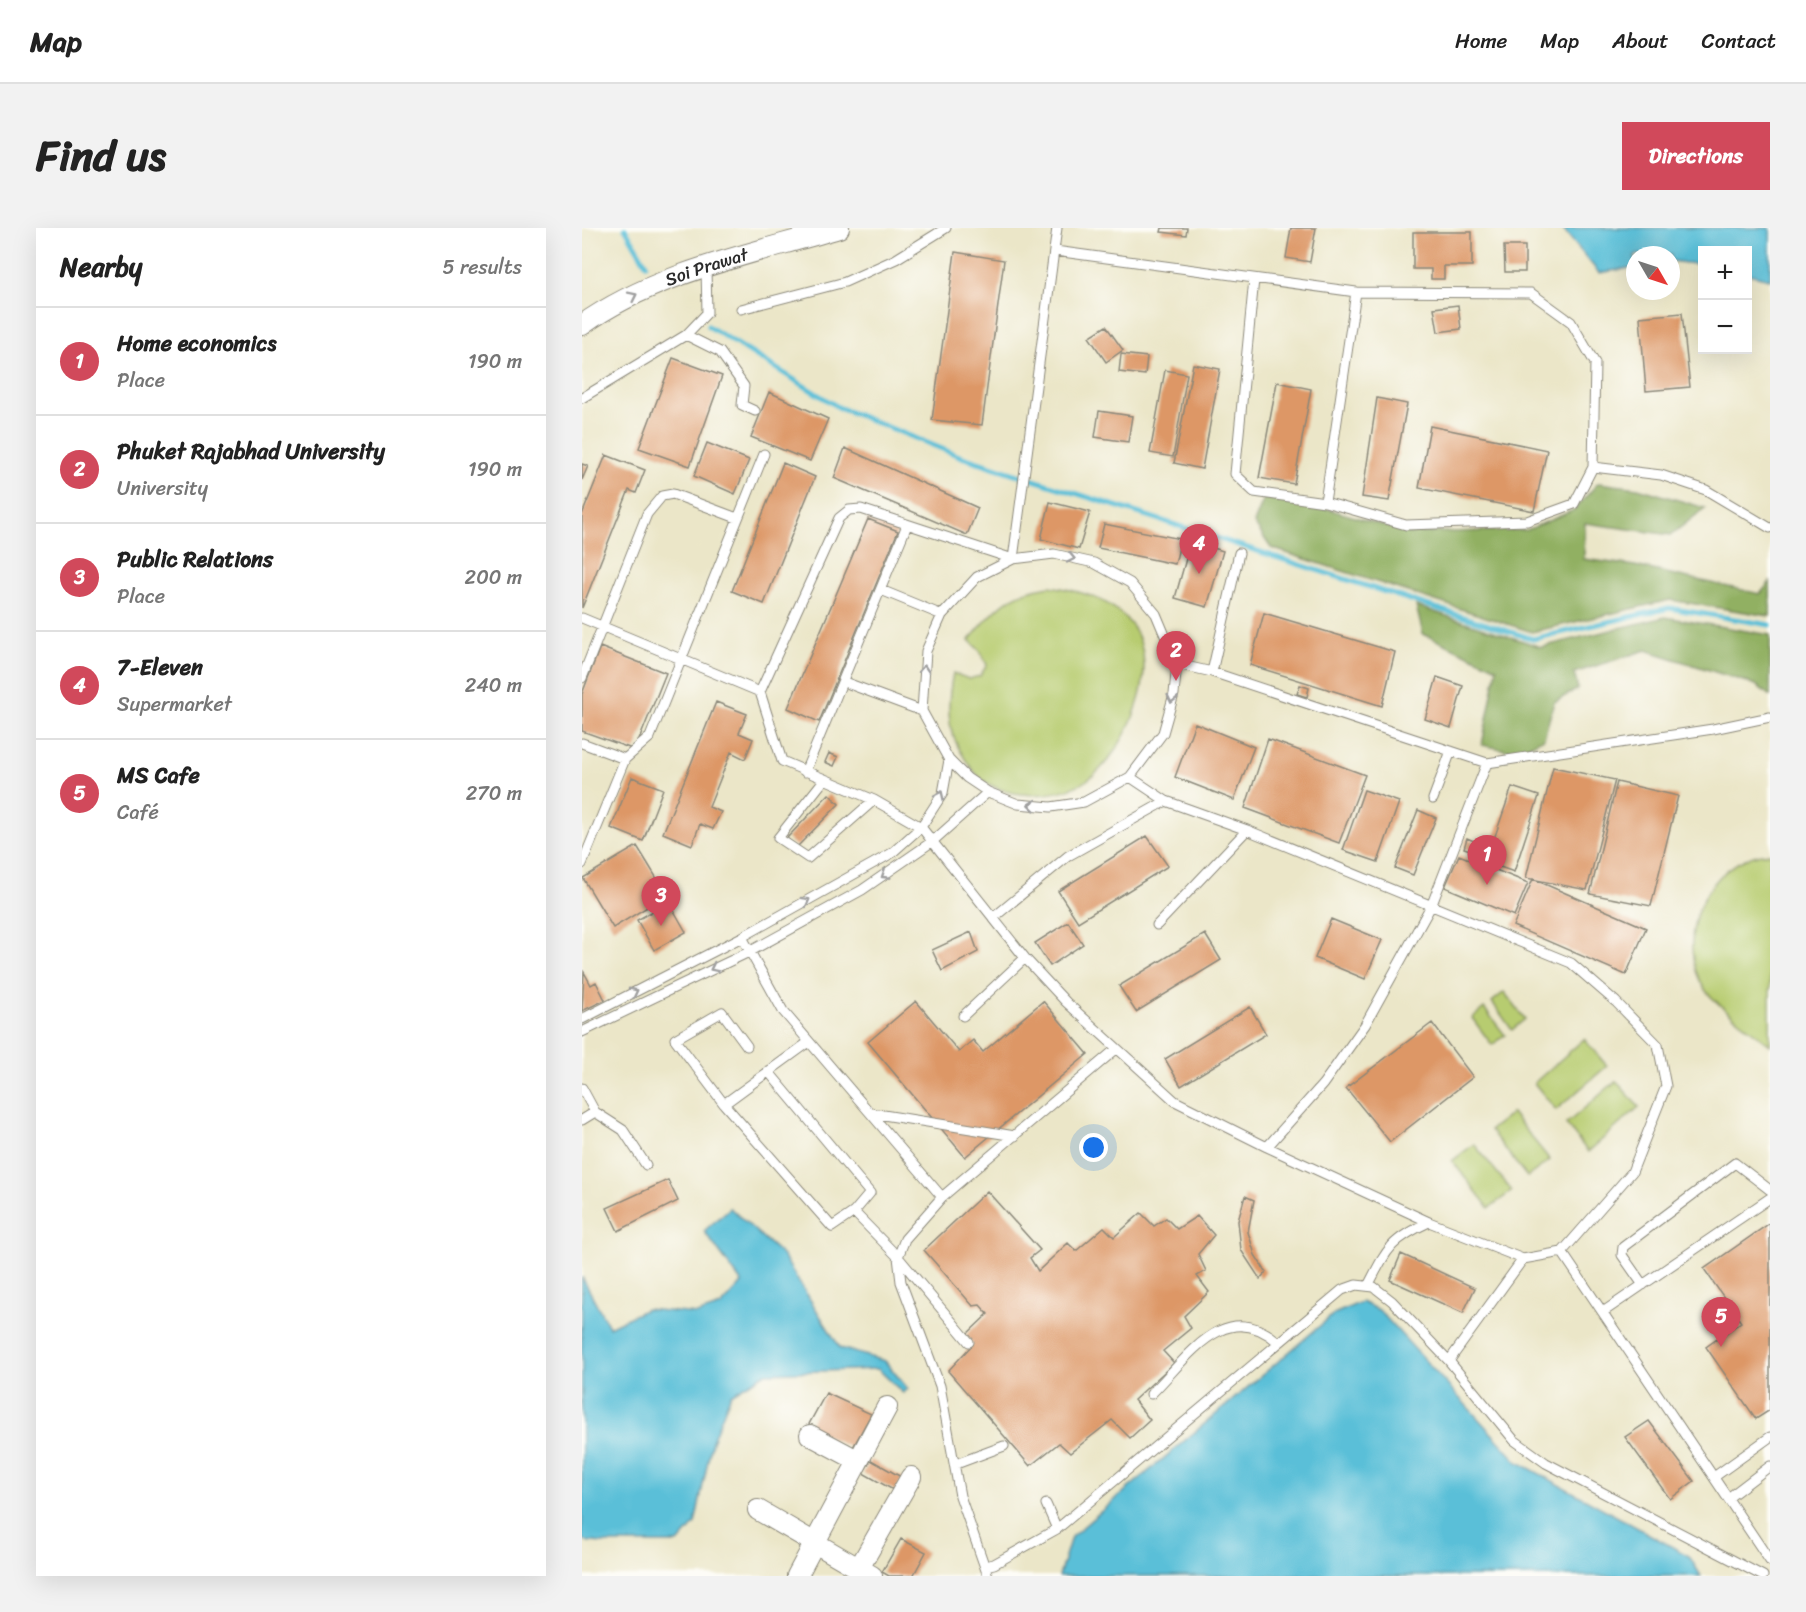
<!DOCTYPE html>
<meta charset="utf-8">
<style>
:root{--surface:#fff;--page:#f2f2f2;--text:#222;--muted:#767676;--line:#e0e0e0;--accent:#d1495b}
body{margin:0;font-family:Sriracha,sans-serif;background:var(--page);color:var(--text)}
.controls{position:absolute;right:18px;top:18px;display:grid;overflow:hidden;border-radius:0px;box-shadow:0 6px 24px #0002}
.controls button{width:54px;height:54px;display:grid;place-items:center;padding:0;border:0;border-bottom:2px solid var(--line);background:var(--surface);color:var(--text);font:30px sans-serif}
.compass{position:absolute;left:1044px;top:18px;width:54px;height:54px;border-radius:50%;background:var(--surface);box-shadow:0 6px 24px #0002;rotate:129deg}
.you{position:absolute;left:512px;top:920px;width:21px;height:21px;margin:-15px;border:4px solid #fff;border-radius:50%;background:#1a73e8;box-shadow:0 0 0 9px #1a73e833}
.badge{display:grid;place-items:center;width:39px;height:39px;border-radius:50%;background:var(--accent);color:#fff;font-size:20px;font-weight:700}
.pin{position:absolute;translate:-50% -50px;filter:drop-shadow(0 2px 3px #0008)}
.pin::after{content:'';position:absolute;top:32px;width:21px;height:18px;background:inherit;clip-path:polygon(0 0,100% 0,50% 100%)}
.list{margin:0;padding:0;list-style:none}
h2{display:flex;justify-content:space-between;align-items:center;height:78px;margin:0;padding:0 24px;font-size:26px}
h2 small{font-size:20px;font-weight:400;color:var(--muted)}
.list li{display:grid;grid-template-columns:39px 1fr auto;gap:18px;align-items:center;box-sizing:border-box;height:108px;padding:0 24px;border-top:2px solid var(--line)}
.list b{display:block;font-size:22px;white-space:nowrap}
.list p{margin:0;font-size:20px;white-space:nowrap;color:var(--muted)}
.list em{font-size:20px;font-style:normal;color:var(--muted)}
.map{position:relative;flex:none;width:1188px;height:1348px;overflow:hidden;border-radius:0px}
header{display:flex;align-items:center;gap:36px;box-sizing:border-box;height:84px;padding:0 30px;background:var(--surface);border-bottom:2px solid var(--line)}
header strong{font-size:28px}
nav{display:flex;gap:33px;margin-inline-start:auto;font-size:21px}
.intro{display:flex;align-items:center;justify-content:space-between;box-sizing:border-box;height:144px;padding:0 36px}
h1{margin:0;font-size:42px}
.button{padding:15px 27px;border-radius:0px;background:var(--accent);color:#fff;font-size:21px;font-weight:700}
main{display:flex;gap:36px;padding:0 36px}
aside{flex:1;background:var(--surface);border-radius:0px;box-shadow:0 6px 24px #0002}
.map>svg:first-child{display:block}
.green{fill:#b7cc6f;stroke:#717c4d;stroke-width:1.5}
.forest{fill:#91b062;stroke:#5e6e46;stroke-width:1.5}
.water{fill:#5abfd8;stroke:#427582;stroke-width:1.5}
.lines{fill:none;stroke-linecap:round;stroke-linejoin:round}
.stream{stroke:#5abfd8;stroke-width:5}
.building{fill:#dd9766}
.service-casing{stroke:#8b887a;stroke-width:11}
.minor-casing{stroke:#8b887a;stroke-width:22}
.service{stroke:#fff;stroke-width:9}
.minor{stroke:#fff;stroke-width:20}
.oneway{stroke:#a0a0a0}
.labels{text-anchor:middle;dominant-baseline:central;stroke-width:6;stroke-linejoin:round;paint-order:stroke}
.street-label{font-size:18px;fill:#2b2b2b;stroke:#fdfcf7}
</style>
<header>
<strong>Map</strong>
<nav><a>Home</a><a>Map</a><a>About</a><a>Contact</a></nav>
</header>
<div class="intro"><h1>Find us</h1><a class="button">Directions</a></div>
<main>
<aside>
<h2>Nearby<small>5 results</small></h2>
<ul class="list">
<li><span class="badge">1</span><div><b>Home economics</b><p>Place</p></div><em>190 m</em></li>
<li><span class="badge">2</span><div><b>Phuket Rajabhad University</b><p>University</p></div><em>190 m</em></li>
<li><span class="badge">3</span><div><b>Public Relations</b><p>Place</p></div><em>200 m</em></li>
<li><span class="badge">4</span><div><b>7-Eleven</b><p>Supermarket</p></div><em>240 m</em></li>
<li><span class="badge">5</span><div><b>MS Cafe</b><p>Café</p></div><em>270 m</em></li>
</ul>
</aside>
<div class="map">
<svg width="1188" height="1348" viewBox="0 0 1188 1348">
<rect width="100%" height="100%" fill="#fdfcf7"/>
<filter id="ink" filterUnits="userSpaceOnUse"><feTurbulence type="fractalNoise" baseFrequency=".0167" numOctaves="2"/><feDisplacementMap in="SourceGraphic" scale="12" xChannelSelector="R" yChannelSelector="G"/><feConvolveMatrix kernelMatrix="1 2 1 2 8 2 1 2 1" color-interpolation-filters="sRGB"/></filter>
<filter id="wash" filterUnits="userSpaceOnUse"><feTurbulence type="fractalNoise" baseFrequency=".008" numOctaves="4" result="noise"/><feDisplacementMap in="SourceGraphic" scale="24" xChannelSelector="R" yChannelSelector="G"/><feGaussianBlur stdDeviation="1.35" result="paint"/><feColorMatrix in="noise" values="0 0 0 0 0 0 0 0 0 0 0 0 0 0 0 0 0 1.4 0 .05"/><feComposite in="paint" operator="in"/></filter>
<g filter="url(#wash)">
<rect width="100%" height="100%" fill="#ebe6c8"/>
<path class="green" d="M 468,358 C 499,363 531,371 551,399 C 580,442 546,517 512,547 C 493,563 463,569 439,566 C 422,564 402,557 392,543 C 365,510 363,485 371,445 L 387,451 L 398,448 L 405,437 L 398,423 L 387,412 C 414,381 425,364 468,358 Z
M 1188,625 L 1188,817 C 1173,804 1134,777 1124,763 C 1088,712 1125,629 1188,625 Z
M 922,764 L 943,791 L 930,802 L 910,774 Z
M 902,780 L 923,807 L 910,817 L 890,790 Z
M 1002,811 L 1025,838 L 974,882 L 952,855 Z
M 1034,853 L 1057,879 L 1006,924 L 984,896 Z
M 930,885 L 968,932 L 945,949 L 908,902 Z
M 892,916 L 930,963 L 907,980 L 870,933 Z"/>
<path class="forest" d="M 1016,255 L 1056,260 L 1123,280 L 1089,307 L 1003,295 L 1002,331 L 1053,338 L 1178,366 L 1188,354 L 1188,388 L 1088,372 L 950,404 L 689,320 L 672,295 L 682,270 L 746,281 L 827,305 L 945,302 L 992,282 Z
M 834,378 L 959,419 L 1083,389 L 1188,407 L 1188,468 L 1174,457 L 1064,422 L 992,445 L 996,461 L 972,474 L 962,510 L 934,524 L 900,517 L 915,440 L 841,406 Z"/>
<path class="water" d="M 980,0 L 1188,0 L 1188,51 L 1166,46 L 1166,22 L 1120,22 L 1120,37 L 1089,33 L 1089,27 L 1053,27 L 1053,39 L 1017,45 Z
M 148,980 L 201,1028 L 258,1120 L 303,1133 L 326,1161 L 321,1165 L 296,1141 L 184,1145 L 149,1166 L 130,1213 L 113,1296 L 96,1315 L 21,1315 L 0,1313 L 0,1049 L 27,1099 L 64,1081 L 115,1086 L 139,1078 L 160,1055 L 122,1003 Z
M 779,1074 L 797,1082 L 936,1234 L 1107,1328 L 1119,1348 L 477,1348 L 489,1309 L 752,1086 Z"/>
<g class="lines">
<path class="stream" d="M 43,0 L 64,36
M 126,98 L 256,179 L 380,229 L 951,411 L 1087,380 L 1188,397"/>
</g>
<g id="blocks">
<path class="building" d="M 580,0 L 605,0 L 604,7 L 579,4 Z
M 709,0 L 734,0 L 728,34 L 704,30 Z
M 831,4 L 890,4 L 890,38 L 862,38 L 862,51 L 849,51 L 849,41 L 831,41 Z
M 922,18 L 943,18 L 943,44 L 923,44 Z
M 373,24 L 422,32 L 400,197 L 350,192 Z
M 876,77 L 879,101 L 856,104 L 852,80 Z
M 1100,85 L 1108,159 L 1064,163 L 1058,89 Z
M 524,98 L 541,122 L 524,134 L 507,109 Z
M 539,126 L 565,129 L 563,147 L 537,144 Z
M 91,130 L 140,148 L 108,238 L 57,220 Z
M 611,136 L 638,141 L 620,241 L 592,235 Z
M 583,142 L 605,146 L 591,229 L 568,225 Z
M 695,154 L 729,161 L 712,256 L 677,250 Z
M 187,164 L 246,191 L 228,233 L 169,209 Z
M 795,170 L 825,176 L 807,273 L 780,269 Z
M 517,183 L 550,188 L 546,214 L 513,209 Z
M 848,198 L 965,222 L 952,283 L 837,260 Z
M 125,215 L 167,232 L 153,266 L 112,248 Z
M 263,220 L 396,280 L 385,307 L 252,250 Z
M 24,227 L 63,242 L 54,265 L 47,262 L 0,380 L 0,287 Z
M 201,235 L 233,249 L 182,376 L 150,363 Z
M 0,236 L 6,238 L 0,252 Z
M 468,274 L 508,284 L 497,321 L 459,311 Z
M 286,291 L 316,303 L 237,494 L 206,480 Z
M 522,296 L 599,311 L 593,336 L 516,320 Z
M 609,313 L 641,323 L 625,379 L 593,370 Z
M 682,385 L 813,424 L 800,478 L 668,437 Z
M 18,419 L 84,445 L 53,522 L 0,503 L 0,466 Z
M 855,449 L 881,458 L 869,500 L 843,491 Z
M 718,457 L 727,460 L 725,469 L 715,466 Z
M 134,474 L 165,486 L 157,505 L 171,511 L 163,531 L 149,524 L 127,579 L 139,584 L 131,601 L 118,596 L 110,617 L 81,605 Z
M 613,495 L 672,519 L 652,572 L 593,549 Z
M 686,511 L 783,547 L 757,615 L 663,580 Z
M 247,525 L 256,529 L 252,538 L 243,534 Z
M 971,539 L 1033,552 L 1005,662 L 944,650 Z
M 50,549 L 81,561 L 61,613 L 29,600 Z
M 1035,554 L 1096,568 L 1069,678 L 1008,666 Z
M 930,559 L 957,568 L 932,644 L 904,634 Z
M 782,562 L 817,574 L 796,634 L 761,622 Z
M 247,566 L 257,576 L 215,619 L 205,610 Z
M 836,582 L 854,590 L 831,647 L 813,640 Z
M 565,608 L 586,638 L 496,694 L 476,663 Z
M 885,610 L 894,614 L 891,623 L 882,620 Z
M 55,618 L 85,667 L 31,700 L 1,650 Z
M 877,627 L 946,655 L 932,688 L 863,659 Z
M 951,651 L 1064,700 L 1044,747 L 931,698 Z
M 87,674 L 104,704 L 72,722 L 55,692 Z
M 749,691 L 800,712 L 783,751 L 733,730 Z
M 486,694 L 501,716 L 468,738 L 453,715 Z
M 389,704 L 396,724 L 360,743 L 350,722 Z
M 623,706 L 639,732 L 554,784 L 537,758 Z
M 2,744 L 9,757 L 14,754 L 23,772 L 0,783 Z
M 334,773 L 377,824 L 391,812 L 401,824 L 461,773 L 506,826 L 383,929 L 286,814 Z
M 668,779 L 684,806 L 599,858 L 583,831 Z
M 850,795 L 891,849 L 808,914 L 764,860 Z
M 86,952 L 96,973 L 36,1003 L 25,980 Z
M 405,963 L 458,1022 L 448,1030 L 456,1043 L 486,1015 L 494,1023 L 522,999 L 532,1009 L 559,985 L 572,998 L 584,990 L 595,1001 L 615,988 L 632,1007 L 616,1026 L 624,1043 L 615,1048 L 627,1064 L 602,1088 L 609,1100 L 581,1123 L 592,1135 L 552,1172 L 568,1192 L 548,1210 L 530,1192 L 488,1225 L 477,1215 L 448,1238 L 366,1143 L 391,1116 L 384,1107 L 406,1086 L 398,1077 L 391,1078 L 342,1022 Z
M 663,968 L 672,972 L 666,1004 L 673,1027 L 684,1044 L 678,1051 L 659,1022 L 656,993 Z
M 1188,995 L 1188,1182 L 1174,1191 L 1124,1119 L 1159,1094 L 1122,1041 Z
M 819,1026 L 893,1060 L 881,1085 L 808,1052 Z
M 244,1165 L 289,1186 L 270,1221 L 226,1198 Z
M 1067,1193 L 1112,1253 L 1088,1271 L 1043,1209 Z
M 289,1232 L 321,1250 L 313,1263 L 281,1245 Z
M 319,1311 L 344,1324 L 331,1348 L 307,1348 L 300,1344 Z"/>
</g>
</g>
<g filter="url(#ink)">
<use href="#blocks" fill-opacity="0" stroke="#8b887a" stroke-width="1.5"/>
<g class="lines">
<defs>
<path id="service" d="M 473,23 L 774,64 L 949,65 L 989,94 L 1013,135 L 1011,239 L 992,276 L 945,293 L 824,297 L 743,274 L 672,264 L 653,246 L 672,51
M 159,81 L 263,54 L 314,31 L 364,0
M 104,107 L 138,124 L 162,158 L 160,177 L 173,183
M 0,170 L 104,107 L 125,85 L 124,40
M 1011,239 L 1079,247 L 1124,262 L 1188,300
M 743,274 L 774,64
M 431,331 L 395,349 L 360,387 L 344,423 L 340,483 L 367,532 L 385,550 L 406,564 L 436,576 L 469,579 L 502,574 L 548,549 L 581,505 L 592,466 L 595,436 L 574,386 L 548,355 L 512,335 L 472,326 L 431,331 L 279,281 L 267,282 L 257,290 L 178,464 L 200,533 L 292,572 L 339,599 L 443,730 L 484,774 L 593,873 L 685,919 L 847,994 L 941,1031 L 980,1024 L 1050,944 L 1084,858 L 1076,817 L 1034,774 L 989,735 L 665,602 L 584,573 L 548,549
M 431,331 L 475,0
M 299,362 L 360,387
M 0,390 L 178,464
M 595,436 L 630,444 L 905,535 L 1131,501 L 1188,489
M 630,444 L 657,325
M 0,450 L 65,286 L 80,268 L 91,266 L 155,290
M 262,454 L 340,483
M 0,515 L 43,531 L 68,509 L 182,226
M 223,544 L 325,297
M 242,552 L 196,610 L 226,630 L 292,572
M 851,571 L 869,523
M 0,636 L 43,531
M 411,690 L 486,628 L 584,573
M 575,697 L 665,602
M 160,709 L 201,783 L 360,969
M 381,788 L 443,730
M 0,791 L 160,709 L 310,625 L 339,599 L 361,565 L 367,532
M 0,804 L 167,724 L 280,662 L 351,613 L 406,564
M 165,818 L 140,784 L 93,811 L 142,876 L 250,999 L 272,984 L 316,1029 L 387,1114
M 186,843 L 288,965 L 272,984
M 0,860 L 13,884 L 41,902 L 64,937
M 142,876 L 227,814
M 289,885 L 433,908
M 0,892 L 13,884
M 685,919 L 741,856 L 783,797 L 850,676 L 905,535
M 980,1024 L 1188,1333
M 1061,1057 L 1040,1027 L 1041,1019 L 1153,935 L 1188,962
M 786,1058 C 805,1021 808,1012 847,994
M 1021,1084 L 1188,970
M 867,1133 L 941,1031
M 569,1166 C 606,1130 643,1068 696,1114
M 374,1236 L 422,1218
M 1132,1249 L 1188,1209
M 1146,1270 L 1188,1238
M 475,1301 L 760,1062 L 774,1057 L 792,1059 L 810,1073 L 867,1133 L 932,1212 L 964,1235 L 1181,1348
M 403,1338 L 412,1336 L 475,1301 L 464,1276
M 406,1348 L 378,1268 L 358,1158 L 319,1054 L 316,1029 L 323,1011 L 360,969 L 534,821"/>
<g id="minor">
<path id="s1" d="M 0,97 C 74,44 171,26 257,0"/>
<path d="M 228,1207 L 275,1232"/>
<path d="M 176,1282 L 290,1348"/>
<path d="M 277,1340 L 329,1249"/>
<path d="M 215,1348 L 305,1179"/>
</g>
</defs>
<use href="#service" class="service-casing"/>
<use href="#minor" class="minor-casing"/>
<use href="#service" class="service"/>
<use href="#minor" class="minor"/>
</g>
<defs><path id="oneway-chevron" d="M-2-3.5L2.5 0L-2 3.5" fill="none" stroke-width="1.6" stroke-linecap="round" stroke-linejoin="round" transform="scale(1.5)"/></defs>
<g class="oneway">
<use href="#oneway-chevron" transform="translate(51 68) rotate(-26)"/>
<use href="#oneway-chevron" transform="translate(489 330) rotate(12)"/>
<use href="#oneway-chevron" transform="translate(342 441) rotate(-86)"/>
<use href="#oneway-chevron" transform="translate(590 471) rotate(103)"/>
<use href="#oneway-chevron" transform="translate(358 567) rotate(-65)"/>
<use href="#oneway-chevron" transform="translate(450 577) rotate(-174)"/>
<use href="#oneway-chevron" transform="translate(303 647) rotate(147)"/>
<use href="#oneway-chevron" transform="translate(224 673) rotate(-29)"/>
<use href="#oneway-chevron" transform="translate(132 740) rotate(154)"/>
<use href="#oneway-chevron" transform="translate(52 764) rotate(-27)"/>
</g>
</g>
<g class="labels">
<g class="street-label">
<text stroke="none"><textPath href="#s1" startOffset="138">Soi Prawat</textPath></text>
</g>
</g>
</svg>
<div class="controls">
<button>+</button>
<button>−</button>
</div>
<svg class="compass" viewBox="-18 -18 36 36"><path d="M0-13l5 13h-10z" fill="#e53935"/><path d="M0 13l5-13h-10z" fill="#767676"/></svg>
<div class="you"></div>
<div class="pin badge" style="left:905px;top:657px">1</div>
<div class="pin badge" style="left:594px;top:453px">2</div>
<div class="pin badge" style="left:79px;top:698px">3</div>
<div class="pin badge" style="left:617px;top:346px">4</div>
<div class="pin badge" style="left:1139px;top:1119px">5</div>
</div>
</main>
